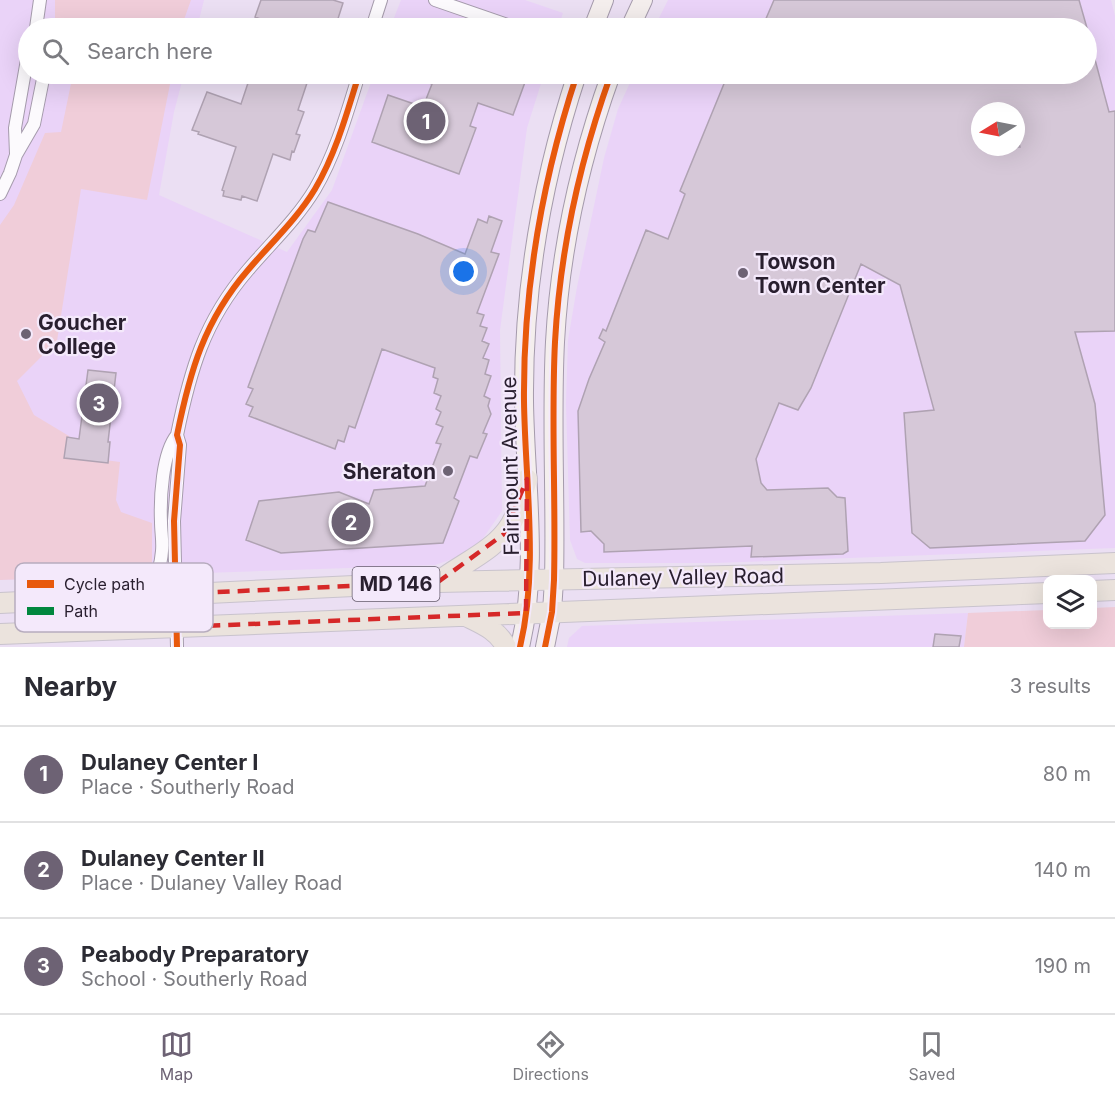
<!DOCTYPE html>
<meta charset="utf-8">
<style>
:root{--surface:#fff;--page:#f2f2f3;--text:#2b2b33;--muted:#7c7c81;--line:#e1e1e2;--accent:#6d6274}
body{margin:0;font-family:Inter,sans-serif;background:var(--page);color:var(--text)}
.controls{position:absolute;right:18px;bottom:18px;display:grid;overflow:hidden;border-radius:12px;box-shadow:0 6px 24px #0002}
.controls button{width:54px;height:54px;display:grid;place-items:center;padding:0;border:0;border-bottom:2px solid var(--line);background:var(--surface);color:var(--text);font:30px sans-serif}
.compass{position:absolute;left:971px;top:102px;width:54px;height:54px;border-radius:50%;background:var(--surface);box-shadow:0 6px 24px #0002;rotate:260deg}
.you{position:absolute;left:464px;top:272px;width:21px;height:21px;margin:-15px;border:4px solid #fff;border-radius:50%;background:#1a73e8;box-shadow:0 0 0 9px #1a73e833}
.badge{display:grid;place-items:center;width:39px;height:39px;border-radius:50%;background:var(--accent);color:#fff;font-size:20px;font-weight:700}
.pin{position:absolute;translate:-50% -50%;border:3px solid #fff;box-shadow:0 2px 6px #0006}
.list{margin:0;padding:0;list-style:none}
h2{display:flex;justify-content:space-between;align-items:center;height:78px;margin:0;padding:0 24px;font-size:26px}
h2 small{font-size:20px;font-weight:400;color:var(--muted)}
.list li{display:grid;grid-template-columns:39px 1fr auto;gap:18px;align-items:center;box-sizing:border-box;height:96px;padding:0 24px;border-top:2px solid var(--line)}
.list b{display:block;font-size:22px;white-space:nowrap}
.list p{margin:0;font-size:20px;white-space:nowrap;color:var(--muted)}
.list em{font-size:20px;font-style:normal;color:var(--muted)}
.icon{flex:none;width:33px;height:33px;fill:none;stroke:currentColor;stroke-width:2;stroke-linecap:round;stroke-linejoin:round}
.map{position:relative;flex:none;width:1115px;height:647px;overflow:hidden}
.search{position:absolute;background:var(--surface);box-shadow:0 6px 24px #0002;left:18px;right:18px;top:18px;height:66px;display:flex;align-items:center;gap:15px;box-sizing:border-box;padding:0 21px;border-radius:33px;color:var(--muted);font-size:22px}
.sheet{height:366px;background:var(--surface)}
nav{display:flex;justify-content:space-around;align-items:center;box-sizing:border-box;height:84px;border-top:2px solid var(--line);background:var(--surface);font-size:16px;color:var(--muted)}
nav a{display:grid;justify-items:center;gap:3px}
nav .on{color:var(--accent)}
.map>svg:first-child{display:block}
.built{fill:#ead3f8;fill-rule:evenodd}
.green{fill:#f0cdd9}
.building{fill:#d6c8d8;stroke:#afa2b2;stroke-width:1.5;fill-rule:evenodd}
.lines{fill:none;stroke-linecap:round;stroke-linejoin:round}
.minor-casing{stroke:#a59bac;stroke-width:14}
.secondary-casing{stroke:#a59bac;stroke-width:20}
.primary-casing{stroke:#c9c3cd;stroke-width:22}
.minor{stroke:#fcfafd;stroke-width:12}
.secondary{stroke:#f4eeed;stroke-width:18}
.primary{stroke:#ebe3dd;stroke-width:20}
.quiet{stroke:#00873e;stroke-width:4.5;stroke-dasharray:9 4.5;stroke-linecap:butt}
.cycleway-casing{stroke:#f4e9fb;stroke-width:10}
.cycleway{stroke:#e8590c;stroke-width:6}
.marked{fill:none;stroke:#d62828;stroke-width:4.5;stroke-dasharray:12 8;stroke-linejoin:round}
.poi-dot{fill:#6d6274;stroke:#f4e9fb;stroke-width:2}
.labels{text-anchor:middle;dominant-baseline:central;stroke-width:4.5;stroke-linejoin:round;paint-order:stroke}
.shield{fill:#f4e9fb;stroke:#665c6c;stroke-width:1.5}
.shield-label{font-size:20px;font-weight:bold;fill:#291f2f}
.poi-label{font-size:21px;font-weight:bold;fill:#291f2f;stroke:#f4e9fb;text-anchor:start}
.street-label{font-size:21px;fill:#291f2f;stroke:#f4e9fb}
.key{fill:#f4e9fb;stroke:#b7acbe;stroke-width:1.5}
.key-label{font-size:16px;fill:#291f2f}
</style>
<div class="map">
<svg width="1115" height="647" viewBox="0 0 1115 647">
<rect width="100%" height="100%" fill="#ebdff3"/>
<path class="built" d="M 0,0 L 204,0 L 197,28 L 28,28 L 28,74 L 184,74 L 174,112 L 159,195 L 287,252 L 332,190 L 374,74 L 544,74 L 527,128 L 500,330 L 502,511 L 477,547 L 461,556 L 435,565 L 0,580 Z
M 401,0 L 525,0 L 563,13 L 558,28 L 390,28 Z
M 668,0 L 1111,0 L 1115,16 L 1115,548 L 714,563 L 585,563 L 577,559 L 570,540 L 566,403 L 568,340 L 577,287 L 604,158 L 618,109 L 634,74 L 1086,74 L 1086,28 L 654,28 ZM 980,111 L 1016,111 L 1016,147 L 980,147 Z
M 968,613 L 964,647 L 567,647 L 569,638 L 582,626 Z"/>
<path class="green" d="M 55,0 L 191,0 L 181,28 L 55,28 Z
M 73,74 L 172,74 L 147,200 L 81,189 L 57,341 L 17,381 L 34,415 L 69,436 L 67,455 L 120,462 L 116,500 L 121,512 L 152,523 L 152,563 L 135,575 L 0,580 L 0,225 L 14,205 L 45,133 L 61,132 Z
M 1115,607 L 1115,647 L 964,647 L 968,613 L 1047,610 L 1048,624 L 1092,624 L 1093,608 Z"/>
<path class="building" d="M 261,0 L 333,0 L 343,3 L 335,28 L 266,28 L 268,22 L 255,17 Z
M 774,0 L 1079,0 L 1087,28 L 762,28 Z
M 1090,41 L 1109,112 L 1115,111 L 1115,331 L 1075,332 L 1095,404 L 1105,515 L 1085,541 L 930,548 L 912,533 L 904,413 L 934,410 L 900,285 L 861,264 L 811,388 L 798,410 L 779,403 L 756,459 L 761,483 L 767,490 L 828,488 L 837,497 L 845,498 L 848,551 L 843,554 L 751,557 L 752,546 L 604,552 L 604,544 L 591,531 L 581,532 L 578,411 L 589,379 L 605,342 L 599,338 L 603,329 L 606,331 L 646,230 L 668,239 L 685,194 L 680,191 L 728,74 L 1086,74 L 1086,42 ZM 980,111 L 1016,111 L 1016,131 L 1020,147 L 980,147 Z
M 251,74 L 310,74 L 298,110 L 304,112 L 296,134 L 300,135 L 294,152 L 292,151 L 290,160 L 273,154 L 257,201 L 242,196 L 241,200 L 223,196 L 224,191 L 222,190 L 236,147 L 198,134 L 199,132 L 192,130 L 207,92 L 241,104 Z
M 429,74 L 528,74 L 513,115 L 478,103 L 470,126 L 476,128 L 459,174 L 372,142 L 388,95 L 423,107 L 432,84 L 426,82 Z
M 328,202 L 418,234 L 465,254 L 478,219 L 487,223 L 489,216 L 502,221 L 491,252 L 499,254 L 477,313 L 484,315 L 480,326 L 487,328 L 482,341 L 489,344 L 483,358 L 489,360 L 485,374 L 491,376 L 484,396 L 490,399 L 488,406 L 491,414 L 483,433 L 487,434 L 477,458 L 470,456 L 454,498 L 459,501 L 443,543 L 281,553 L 246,540 L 259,501 L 339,492 L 369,504 L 374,490 L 425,486 L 441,444 L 436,443 L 443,427 L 436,424 L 441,412 L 436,409 L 441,396 L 434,393 L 438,379 L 433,377 L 435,368 L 382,349 L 355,428 L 349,426 L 344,442 L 338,440 L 335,449 L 249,416 L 253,407 L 246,404 L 253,389 L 248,387 L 303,239 L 308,230 L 315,232 Z
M 88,370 L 116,373 L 108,442 L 110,442 L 108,463 L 64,458 L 67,437 L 79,439 Z
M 935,634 L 961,636 L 959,647 L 933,647 Z"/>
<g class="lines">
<defs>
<path id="minor" d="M 435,0 L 516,28
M 36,28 L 40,0
M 372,28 L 381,0
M 16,154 L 15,128 L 28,54
M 0,194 L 10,173 L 16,155 L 34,124 L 44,74
M 149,596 C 155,581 161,567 162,551 C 163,541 161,532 161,522 C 160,499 162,453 177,435
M 177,647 L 174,521 L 180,445 L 177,435 C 190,371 204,321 248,270 C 271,243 297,219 315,189 C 336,153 347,113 359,74"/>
<path id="secondary" d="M 593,28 L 604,0
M 630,28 L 643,0
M 520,647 C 539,567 525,482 524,401 C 523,289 542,180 577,74
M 545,647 L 552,612 L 554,580 C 556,500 551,421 555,342 C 560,250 580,160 611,74"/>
<path id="primary" d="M 438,582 C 462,563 495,551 511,524 C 519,511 523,493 527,479
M 1092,591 L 1115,590
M 0,603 L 438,582 L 881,573 L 1115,563
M 466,616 C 482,624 498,630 506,647
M 0,634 L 1048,593"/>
</defs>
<use href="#minor" class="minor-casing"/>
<use href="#secondary" class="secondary-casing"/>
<use href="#primary" class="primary-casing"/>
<use href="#minor" class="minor"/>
<use href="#secondary" class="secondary"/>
<use href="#primary" class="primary"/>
<path class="quiet" d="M 120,567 L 142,576"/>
<defs>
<path id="cycleway" d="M 177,647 L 174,521 L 180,445 L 177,435 C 190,371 204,321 248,270 C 271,243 297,219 315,189 C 336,153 347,113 359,74
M 520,647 C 539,567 525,482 524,401 C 523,289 542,180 577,74
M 545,647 L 552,612 L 554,580 C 556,500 551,421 555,342 C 560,250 580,160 611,74"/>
</defs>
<use href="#cycleway" class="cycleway-casing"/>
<use href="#cycleway" class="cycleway"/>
</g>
<path class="marked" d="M 527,479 L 526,613 L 176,627 L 175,594 L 438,582 L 504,534 Z"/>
<g class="poi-dot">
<circle cx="743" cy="273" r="6"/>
<circle cx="26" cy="334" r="6"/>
<circle cx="448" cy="471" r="6"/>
</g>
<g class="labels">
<rect class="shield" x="352.5" y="567" width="87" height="34" rx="4.5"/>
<g class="shield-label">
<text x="396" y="584">MD 146</text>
</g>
<g class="poi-label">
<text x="755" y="261">Towson<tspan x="755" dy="24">Town Center</tspan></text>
<text x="38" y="322">Goucher<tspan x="38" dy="24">College</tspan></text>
<text x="436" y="471" text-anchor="end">Sheraton</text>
</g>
<g class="street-label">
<text transform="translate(510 466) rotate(-91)">Fairmount Avenue</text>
<text transform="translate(683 577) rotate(-1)">Dulaney Valley Road</text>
</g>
</g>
<rect x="15" y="563" width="198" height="69" rx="9" class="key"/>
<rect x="27" y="580" width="27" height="8" fill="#e8590c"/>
<rect x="27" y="607" width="27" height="8" fill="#00873e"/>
<g class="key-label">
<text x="64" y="590">Cycle path</text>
<text x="64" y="617">Path</text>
</g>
</svg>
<div class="controls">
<button><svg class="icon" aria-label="layers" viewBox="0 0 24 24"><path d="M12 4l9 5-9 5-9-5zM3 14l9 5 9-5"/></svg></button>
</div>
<svg class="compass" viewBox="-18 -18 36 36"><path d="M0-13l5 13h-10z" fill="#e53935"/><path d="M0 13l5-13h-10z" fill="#7c7c81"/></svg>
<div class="you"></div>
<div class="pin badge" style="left:426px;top:121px">1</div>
<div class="pin badge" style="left:351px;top:522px">2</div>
<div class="pin badge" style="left:99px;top:403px">3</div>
<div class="search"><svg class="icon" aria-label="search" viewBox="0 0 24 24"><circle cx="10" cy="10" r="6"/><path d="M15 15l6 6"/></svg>Search here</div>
</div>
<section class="sheet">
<h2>Nearby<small>3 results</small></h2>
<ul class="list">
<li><span class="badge">1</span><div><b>Dulaney Center I</b><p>Place · Southerly Road</p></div><em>80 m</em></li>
<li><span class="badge">2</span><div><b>Dulaney Center II</b><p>Place · Dulaney Valley Road</p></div><em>140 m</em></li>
<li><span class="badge">3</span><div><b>Peabody Preparatory</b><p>School · Southerly Road</p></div><em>190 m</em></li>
</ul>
</section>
<nav>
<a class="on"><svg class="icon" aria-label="map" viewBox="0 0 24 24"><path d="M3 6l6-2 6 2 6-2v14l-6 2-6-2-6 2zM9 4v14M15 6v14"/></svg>Map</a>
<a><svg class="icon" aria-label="directions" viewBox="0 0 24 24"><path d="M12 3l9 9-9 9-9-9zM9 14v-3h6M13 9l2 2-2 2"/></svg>Directions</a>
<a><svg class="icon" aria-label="saved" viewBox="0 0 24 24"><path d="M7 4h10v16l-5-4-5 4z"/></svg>Saved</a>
</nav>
